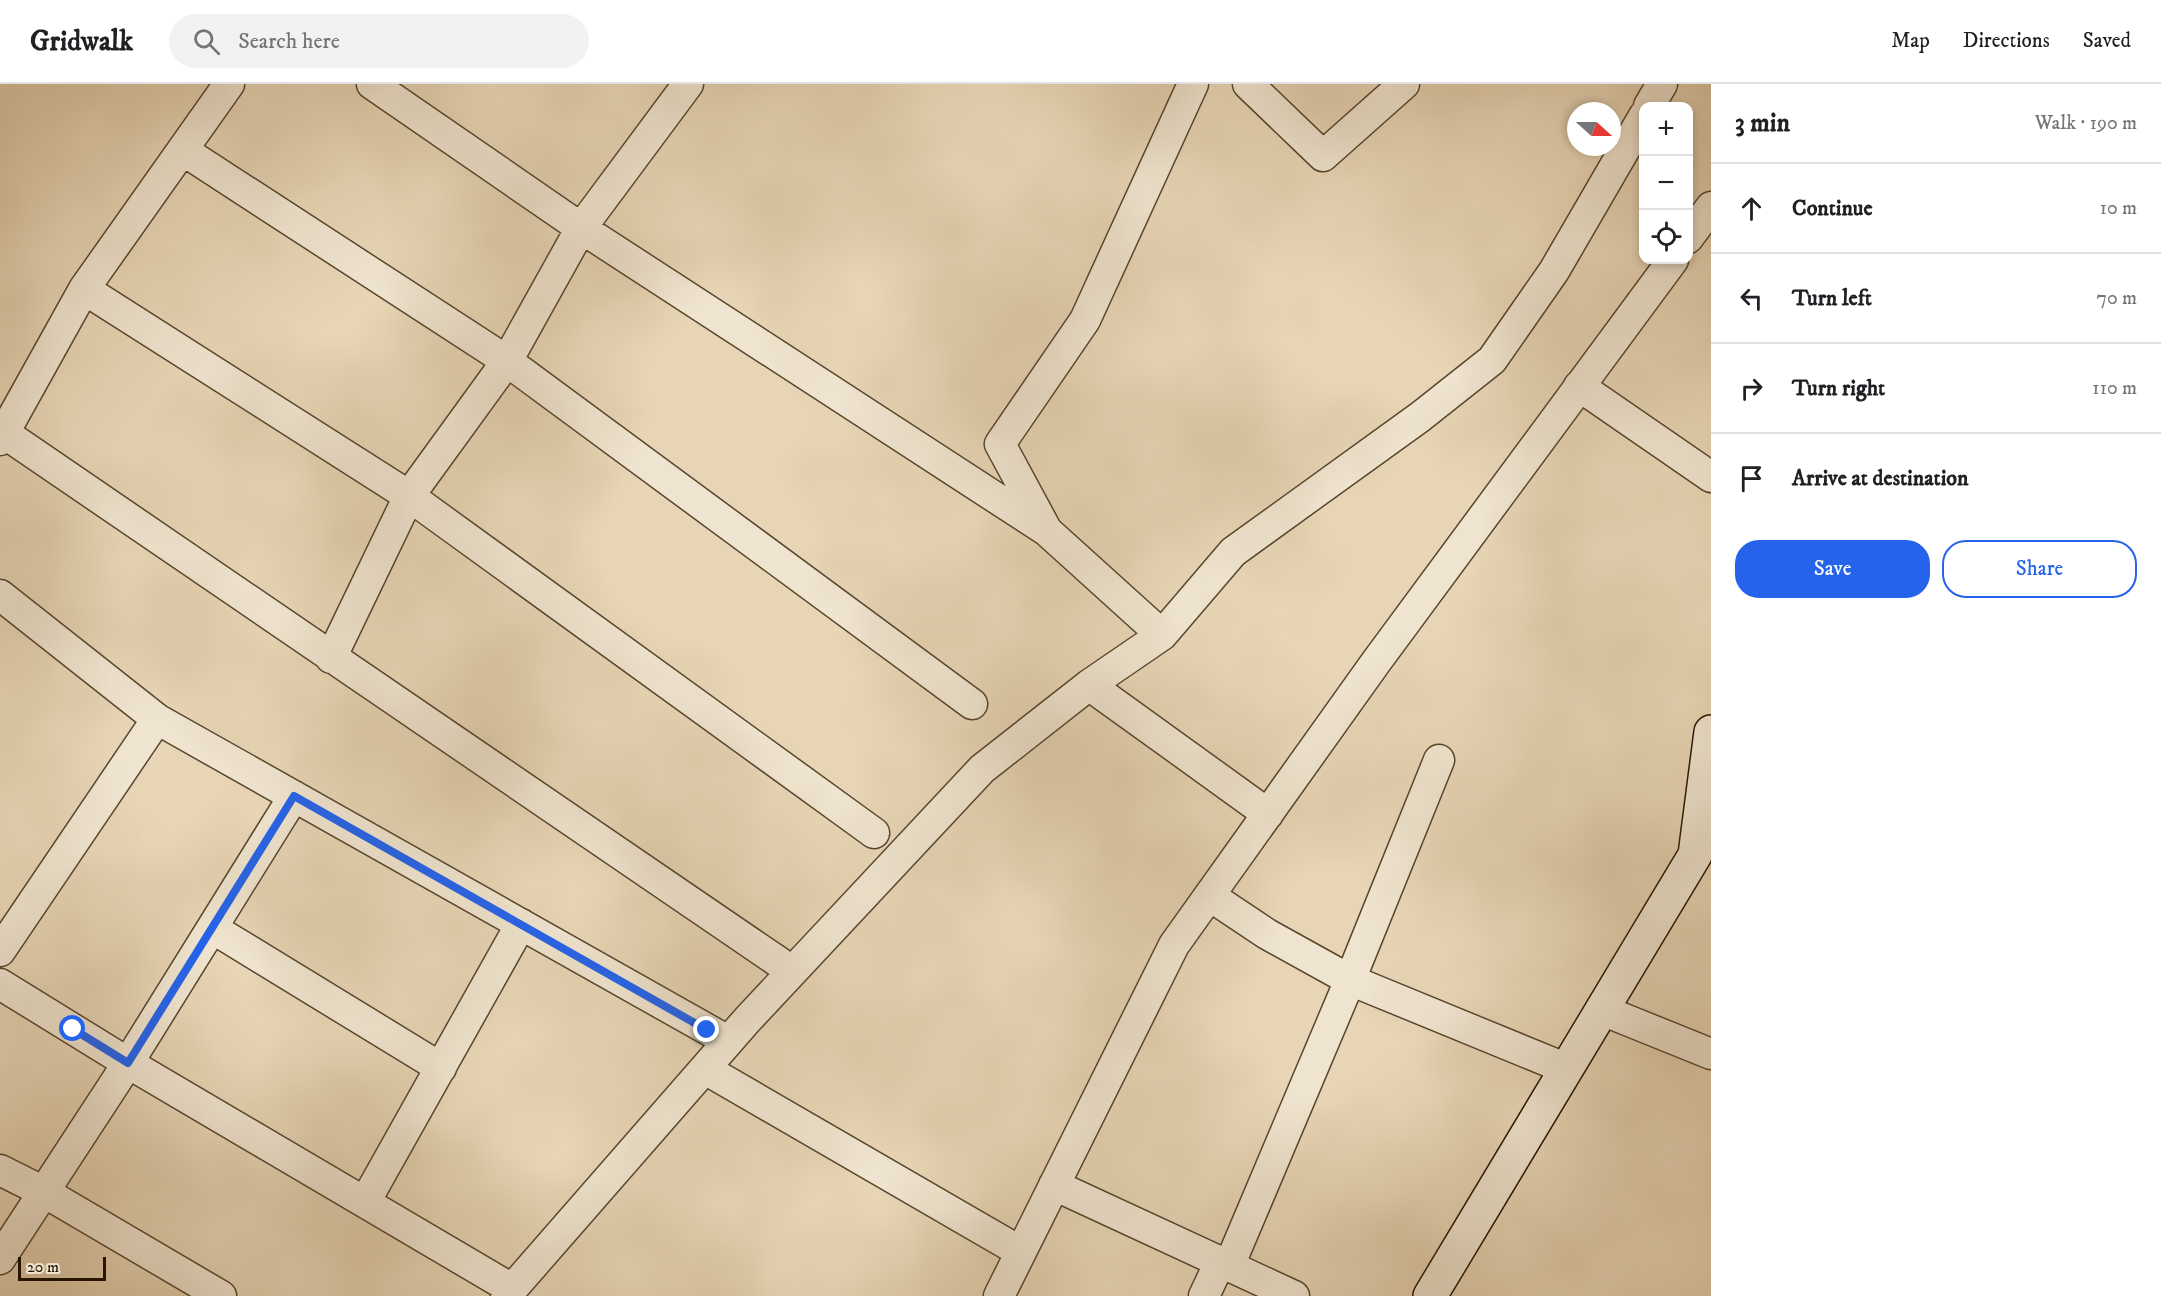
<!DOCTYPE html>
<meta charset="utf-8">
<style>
:root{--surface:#fff;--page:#f2f2f2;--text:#202124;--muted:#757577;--line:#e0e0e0;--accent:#2563eb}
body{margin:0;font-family:"IM FELL DW Pica",serif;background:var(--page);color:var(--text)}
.controls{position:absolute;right:18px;top:18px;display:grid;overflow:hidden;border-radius:12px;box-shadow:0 3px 9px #0003}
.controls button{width:54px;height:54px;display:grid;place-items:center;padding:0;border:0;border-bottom:2px solid var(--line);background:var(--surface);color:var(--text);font:30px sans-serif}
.compass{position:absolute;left:1567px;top:18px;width:54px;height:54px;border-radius:50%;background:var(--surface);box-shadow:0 3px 9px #0003;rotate:111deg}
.scale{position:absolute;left:18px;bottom:15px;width:88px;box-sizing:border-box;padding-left:6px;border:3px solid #271500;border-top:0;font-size:16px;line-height:21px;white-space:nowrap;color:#271500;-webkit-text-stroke:4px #efe4cf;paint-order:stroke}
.stop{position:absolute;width:18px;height:18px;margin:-14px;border:4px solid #2563eb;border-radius:50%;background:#fff}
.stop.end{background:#2563eb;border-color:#fff;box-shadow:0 2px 6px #0008}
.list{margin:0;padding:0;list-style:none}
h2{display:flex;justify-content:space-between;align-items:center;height:78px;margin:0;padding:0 24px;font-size:26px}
h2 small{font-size:20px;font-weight:400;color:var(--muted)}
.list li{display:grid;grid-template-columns:39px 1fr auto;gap:18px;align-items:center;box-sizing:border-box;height:90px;padding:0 24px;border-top:2px solid var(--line)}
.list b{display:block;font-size:22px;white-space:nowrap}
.list em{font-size:20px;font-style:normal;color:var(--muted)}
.actions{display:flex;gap:12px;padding:18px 24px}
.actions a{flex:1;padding:14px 0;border:2px solid var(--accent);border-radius:24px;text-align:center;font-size:21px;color:var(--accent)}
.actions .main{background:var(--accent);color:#fff}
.icon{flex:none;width:33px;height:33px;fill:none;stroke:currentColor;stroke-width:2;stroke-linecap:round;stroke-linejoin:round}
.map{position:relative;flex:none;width:1711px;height:1212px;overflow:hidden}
header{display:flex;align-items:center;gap:36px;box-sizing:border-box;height:84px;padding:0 30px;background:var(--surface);border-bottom:2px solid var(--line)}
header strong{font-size:28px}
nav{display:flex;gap:33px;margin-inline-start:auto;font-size:21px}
.search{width:420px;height:54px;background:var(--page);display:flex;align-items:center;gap:15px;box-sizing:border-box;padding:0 21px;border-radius:33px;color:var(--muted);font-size:22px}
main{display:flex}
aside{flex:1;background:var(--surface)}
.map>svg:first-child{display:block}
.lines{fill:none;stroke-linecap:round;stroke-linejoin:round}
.street-casing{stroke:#57452d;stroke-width:33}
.secondary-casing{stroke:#271500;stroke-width:36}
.street{stroke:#efe4cf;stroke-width:30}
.secondary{stroke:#efe4cf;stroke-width:33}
.route{stroke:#2563eb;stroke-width:8}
</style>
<header>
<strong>Gridwalk</strong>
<div class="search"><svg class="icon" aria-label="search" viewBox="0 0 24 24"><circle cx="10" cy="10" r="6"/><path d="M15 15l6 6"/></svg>Search here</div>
<nav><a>Map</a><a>Directions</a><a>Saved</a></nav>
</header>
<main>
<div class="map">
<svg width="1711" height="1212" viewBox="0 0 1711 1212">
<rect width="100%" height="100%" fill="#e7d5b5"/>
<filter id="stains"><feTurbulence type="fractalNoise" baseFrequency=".00333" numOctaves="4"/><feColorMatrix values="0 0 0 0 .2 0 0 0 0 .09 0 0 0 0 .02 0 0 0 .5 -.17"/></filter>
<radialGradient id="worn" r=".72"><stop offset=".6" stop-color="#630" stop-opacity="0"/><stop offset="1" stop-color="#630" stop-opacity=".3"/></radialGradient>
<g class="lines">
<defs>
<path id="street" d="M 372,0 L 581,144 L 688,0
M 1248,0 L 1323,72 L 1404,0
M 1649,22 L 1662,0
M 184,67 L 507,277 L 972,620
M 1688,154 L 1711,123
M 84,205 L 409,412 L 874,749
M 1579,302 L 1711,393
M 4,349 L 780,879
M 0,356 L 84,205 L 229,0
M 0,511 L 157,635 L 728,957
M 1162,551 L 1047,447 L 1000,360 L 1085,236 L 1193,0
M 331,574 L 409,412 L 507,277 L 581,144 L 1047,447
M 1089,601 L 1268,730
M 1210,812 L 1267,850 L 1350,896 L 1567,985
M 212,844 L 441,984
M 0,867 L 157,635
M 0,900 L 128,979 L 512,1205
M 1602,926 L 1711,970
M 705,985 L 1021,1168
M 0,1086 L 44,1108 L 221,1212
M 1054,1101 L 1294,1212
M 365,1118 L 521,840
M 0,1175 L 128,979 L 294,712
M 1229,1182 L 1350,896 L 1439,676
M 506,1212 L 748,935 L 982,685 L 1089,601 L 1162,551 L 1233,468 L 1420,333 L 1492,276 L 1554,187 L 1644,32
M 999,1212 L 1174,861 L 1376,578 L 1673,176
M 1204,1212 L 1220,1178"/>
<path id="secondary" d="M 1430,1212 L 1695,771 L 1711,648"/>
</defs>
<use href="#street" class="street-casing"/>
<use href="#secondary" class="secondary-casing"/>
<use href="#street" class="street"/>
<use href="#secondary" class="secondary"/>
</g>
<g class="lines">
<path class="route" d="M 73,945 L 128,979 L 294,712 L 707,946"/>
</g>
<rect width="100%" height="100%" filter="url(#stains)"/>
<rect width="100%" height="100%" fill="url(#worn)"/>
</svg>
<div class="controls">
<button>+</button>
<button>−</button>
<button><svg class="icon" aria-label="locate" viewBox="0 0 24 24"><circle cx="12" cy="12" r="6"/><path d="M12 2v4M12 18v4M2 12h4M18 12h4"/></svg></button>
</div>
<svg class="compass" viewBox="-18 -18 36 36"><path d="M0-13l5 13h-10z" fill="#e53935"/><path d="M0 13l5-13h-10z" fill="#757577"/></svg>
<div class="scale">20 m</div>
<div class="stop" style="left:73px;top:945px"></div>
<div class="stop end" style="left:707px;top:946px"></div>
</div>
<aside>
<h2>3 min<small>Walk · 190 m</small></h2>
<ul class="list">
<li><svg class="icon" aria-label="ahead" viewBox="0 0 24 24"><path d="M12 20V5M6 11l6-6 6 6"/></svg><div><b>Continue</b></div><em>10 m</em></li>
<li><svg class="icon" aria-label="left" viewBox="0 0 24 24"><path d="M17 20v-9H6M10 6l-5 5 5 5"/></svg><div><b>Turn left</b></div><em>70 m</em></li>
<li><svg class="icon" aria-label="right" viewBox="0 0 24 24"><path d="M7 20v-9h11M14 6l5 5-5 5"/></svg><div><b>Turn right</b></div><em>110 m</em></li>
<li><svg class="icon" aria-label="arrive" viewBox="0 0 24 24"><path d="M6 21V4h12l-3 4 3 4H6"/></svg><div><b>Arrive at destination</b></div></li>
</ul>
<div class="actions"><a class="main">Save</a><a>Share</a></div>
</aside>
</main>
